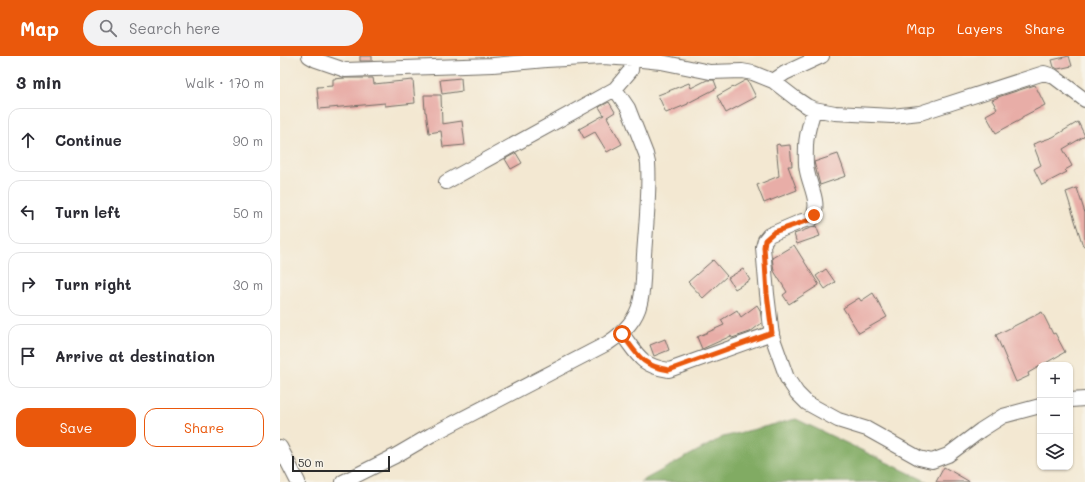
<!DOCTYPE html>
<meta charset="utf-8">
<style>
:root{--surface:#fff;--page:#f2f2f3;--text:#2b2b33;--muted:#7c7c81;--line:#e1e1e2;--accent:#ea580c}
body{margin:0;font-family:Mali,sans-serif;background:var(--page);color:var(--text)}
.controls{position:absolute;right:12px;bottom:12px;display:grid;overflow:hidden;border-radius:8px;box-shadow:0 1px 3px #0004}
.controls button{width:36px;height:36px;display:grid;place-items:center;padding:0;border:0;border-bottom:1px solid var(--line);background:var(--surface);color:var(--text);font:20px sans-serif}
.scale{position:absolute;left:12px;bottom:10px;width:98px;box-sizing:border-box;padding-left:4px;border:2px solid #2b2b2b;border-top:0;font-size:11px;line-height:14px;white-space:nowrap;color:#2b2b2b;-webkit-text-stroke:3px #f7f3e8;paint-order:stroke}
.stop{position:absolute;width:12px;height:12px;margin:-9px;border:3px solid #ea580c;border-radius:50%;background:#fff}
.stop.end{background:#ea580c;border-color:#fff;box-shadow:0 1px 4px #0008}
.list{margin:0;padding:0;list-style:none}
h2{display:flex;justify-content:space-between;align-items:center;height:52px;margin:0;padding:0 16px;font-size:17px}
h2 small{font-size:13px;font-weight:400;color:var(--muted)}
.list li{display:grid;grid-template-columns:26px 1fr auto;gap:12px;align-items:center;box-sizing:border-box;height:64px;margin:0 8px 8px;padding:0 8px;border:1px solid var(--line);border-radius:12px}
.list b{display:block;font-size:15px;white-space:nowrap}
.list em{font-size:13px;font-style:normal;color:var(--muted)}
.actions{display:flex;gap:8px;padding:12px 16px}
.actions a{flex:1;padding:9px 0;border:1px solid var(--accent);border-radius:12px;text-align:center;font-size:14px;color:var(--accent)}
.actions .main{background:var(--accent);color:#fff}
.icon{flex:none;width:22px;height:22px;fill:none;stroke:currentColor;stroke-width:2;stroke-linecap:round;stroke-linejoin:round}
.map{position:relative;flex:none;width:805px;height:426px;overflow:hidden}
header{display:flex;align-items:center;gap:24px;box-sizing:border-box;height:56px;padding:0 20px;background:var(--accent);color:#fff}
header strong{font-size:19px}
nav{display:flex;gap:22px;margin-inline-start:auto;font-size:14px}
.search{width:280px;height:36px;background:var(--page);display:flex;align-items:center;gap:10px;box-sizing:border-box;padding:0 14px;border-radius:22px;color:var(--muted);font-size:15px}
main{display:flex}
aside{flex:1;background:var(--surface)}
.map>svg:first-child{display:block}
.forest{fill:#81ab63;stroke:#566b47}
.building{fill:#e8ada7}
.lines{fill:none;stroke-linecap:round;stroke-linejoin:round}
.minor-casing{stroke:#716d65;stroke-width:16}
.minor{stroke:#fff;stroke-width:14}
.route{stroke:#ea580c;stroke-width:5}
</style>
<header>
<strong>Map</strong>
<div class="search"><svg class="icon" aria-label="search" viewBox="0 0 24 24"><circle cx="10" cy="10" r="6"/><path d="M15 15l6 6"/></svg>Search here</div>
<nav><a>Map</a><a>Layers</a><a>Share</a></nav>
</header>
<main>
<aside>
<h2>3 min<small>Walk · 170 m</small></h2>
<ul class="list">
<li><svg class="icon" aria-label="ahead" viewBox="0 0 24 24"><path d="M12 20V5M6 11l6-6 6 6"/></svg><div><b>Continue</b></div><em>90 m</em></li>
<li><svg class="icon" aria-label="left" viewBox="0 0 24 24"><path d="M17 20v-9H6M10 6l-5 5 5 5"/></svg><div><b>Turn left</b></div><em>50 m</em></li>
<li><svg class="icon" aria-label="right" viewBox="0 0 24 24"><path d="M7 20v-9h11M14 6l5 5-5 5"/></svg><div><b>Turn right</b></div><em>30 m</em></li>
<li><svg class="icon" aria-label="arrive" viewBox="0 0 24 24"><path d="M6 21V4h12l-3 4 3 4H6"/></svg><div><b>Arrive at destination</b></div></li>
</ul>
<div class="actions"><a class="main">Save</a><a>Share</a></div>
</aside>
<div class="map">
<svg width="805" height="426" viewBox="0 0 805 426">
<rect width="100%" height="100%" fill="#f7f3e8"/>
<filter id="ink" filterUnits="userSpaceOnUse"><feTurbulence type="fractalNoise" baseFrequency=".025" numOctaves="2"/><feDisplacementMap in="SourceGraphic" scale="8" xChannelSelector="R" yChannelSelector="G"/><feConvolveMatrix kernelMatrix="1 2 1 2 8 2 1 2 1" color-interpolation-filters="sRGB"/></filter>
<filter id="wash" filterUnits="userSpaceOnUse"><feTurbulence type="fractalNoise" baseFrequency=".012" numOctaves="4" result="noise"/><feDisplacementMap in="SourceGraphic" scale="16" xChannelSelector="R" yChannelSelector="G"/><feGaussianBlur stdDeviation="0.9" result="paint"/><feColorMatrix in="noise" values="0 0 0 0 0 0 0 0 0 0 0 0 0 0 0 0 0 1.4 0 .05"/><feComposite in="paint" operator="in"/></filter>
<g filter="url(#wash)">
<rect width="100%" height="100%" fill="#f3e8d2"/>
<path class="forest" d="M 516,363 L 648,426 L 360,426 L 443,381 Z"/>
<g id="blocks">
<path class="building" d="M 80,0 L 92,0 L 92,5 L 80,5 Z
M 789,0 L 792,10 L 778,13 L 774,11 L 772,4 Z
M 65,22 L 93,22 L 94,28 L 133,24 L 135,47 L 105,50 L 105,47 L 39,53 L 37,31 L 53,30 L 53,23 Z
M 181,22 L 182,35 L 162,38 L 160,24 Z
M 427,24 L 434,24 L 437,32 L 408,47 L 408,48 L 386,57 L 378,39 L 409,27 L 411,32 Z
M 466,24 L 468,25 L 476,41 L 446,57 L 437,40 Z
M 755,29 L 765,49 L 742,61 L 742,63 L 716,77 L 706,59 L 717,53 L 712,44 L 721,40 Z
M 144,39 L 161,39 L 162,68 L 182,65 L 185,89 L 163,91 L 161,75 L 149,77 L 146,56 L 145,56 Z
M 329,46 L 335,56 L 327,61 L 342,88 L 327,96 L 315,76 L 304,82 L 299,73 L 324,59 L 319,51 Z
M 798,66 L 805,80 L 783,93 L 792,110 L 785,114 L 787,116 L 762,129 L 754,113 L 761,109 L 753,88 L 773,81 Z
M 499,88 L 500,90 L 510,89 L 512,110 L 508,110 L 517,134 L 484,147 L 477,129 L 499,120 L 496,89 Z
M 236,97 L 242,107 L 231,113 L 225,103 Z
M 558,98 L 566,120 L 540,129 L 534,106 Z
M 797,132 L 805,157 L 805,189 L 803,190 L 786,136 Z
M 536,170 L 540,180 L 517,188 L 514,178 Z
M 514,189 L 539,229 L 509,248 L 503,239 L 507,236 L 494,215 L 492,202 Z
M 433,204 L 447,220 L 423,242 L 408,226 Z
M 463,213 L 470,224 L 455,233 L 448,222 Z
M 546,213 L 555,226 L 545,233 L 536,220 Z
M 593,237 L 607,261 L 579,277 L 563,252 L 579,242 L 581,245 Z
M 477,249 L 480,254 L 482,267 L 470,276 L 452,282 L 451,280 L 422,293 L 417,281 L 444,269 L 441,264 L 457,254 L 461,261 Z
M 762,256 L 773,278 L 775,277 L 785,296 L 748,317 L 749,320 L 736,326 L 716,279 Z
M 385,283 L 389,294 L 374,300 L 370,289 Z
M 664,411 L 690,426 L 656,426 Z"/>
</g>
</g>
<g filter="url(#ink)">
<use href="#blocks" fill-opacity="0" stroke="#716d65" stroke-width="1"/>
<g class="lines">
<defs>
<path id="minor" d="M 29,0 L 36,4 L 65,14 L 213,9 L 266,4 L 323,1 L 352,3 L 381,6 L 430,16 L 462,15 L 473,17 L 493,25 L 515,42 L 527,50 L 534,53 L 555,57 L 612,60 L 640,57 L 764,17 L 773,20 L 805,44
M 493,25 L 505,17 L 542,0
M 534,53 C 531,65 526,77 526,90 C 526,98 525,107 527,115 C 530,131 541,148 532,163 L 522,165 L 489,179 L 485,184 L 483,191 L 487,238 L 492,280 L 507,322 L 517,337 L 527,347 L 558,364 L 587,373 L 639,402 L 652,405 L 668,399 L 701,374 L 723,360 L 760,350
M 166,126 L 335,33 L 351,14 L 352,3
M 342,278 C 358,299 361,310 389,314 L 492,277
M 790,344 L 805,343
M 0,391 L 18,426
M 63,426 L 115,400 L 151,379 L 328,287 C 343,277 356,265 360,247 C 364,232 363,214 364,199 C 366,169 370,137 368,107 L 366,98 L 348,52 L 335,33"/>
</defs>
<use href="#minor" class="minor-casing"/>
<use href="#minor" class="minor"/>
</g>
</g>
<g class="lines" filter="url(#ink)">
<path class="route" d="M 342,278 C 358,299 361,310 389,314 L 492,277 L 487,238 L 484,191 L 485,184 L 494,176 L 532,163 L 534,159"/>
</g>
</svg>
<div class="controls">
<button>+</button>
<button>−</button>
<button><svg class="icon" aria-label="layers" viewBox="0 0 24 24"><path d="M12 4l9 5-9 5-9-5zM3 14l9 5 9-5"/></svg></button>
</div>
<div class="scale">50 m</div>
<div class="stop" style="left:342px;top:278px"></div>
<div class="stop end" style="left:534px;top:159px"></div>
</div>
</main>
